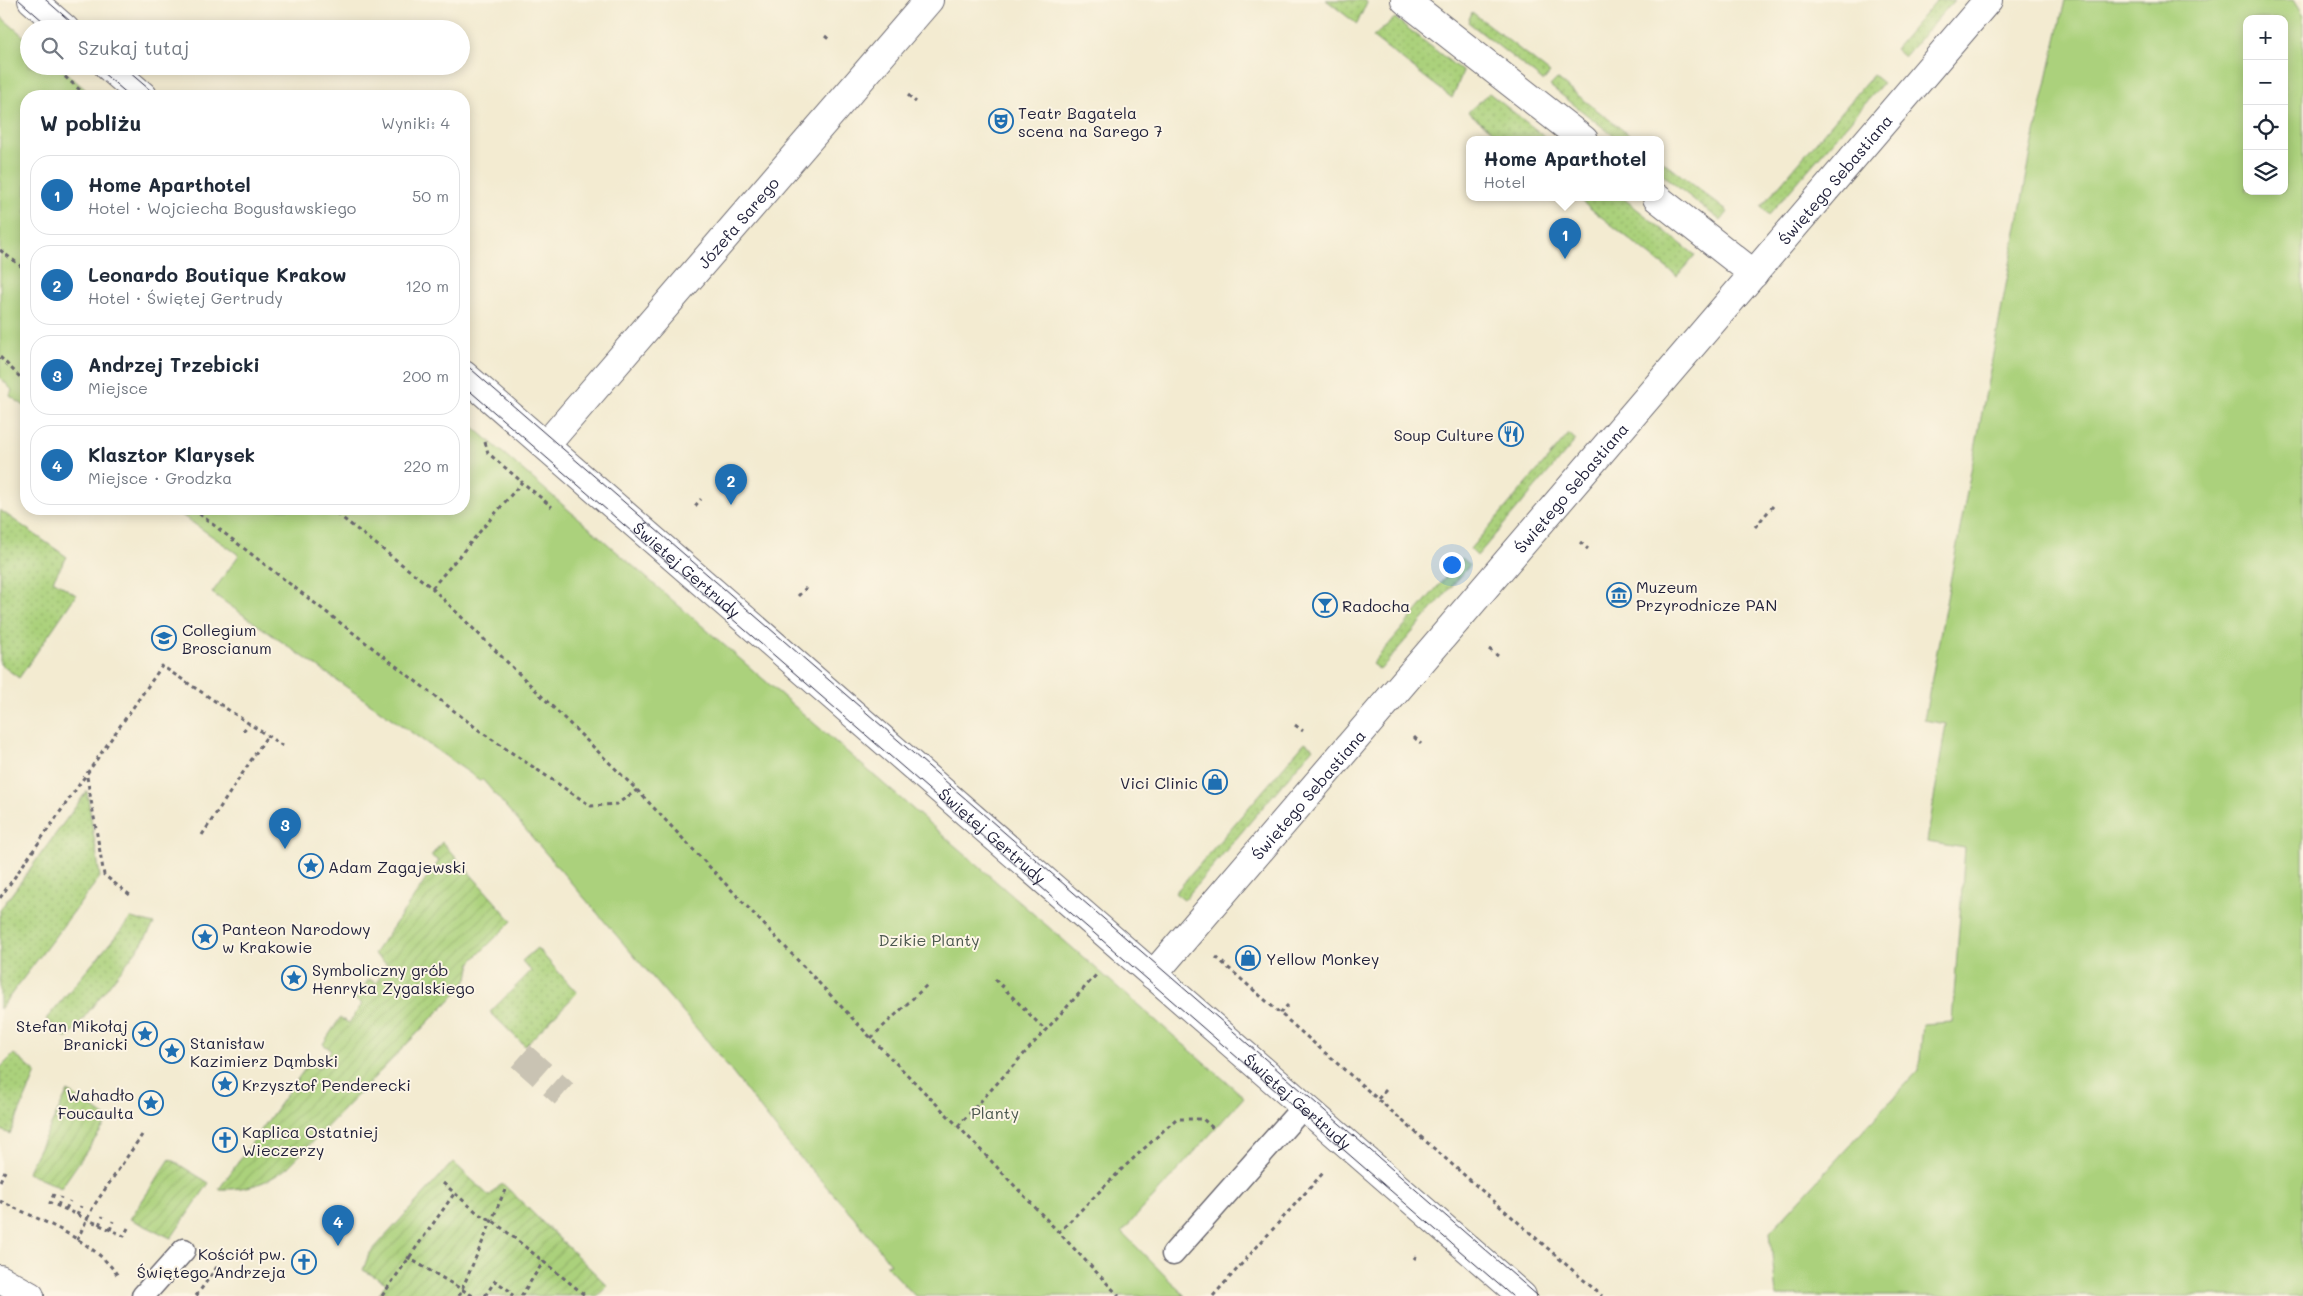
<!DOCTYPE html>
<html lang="pl">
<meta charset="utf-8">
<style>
:root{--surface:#fff;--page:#f2f2f3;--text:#1f2937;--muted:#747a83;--line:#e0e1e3;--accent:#1f6fb2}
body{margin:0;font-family:Mali,sans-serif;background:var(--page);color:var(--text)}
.controls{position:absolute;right:15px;top:15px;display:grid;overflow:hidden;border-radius:10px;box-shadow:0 2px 12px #0003}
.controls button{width:45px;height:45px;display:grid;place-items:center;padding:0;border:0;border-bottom:1px solid var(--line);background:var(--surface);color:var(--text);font:25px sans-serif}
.you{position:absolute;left:1451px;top:564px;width:18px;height:18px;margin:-12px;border:4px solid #fff;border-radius:50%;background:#1a73e8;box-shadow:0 0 0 8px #1a73e833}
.badge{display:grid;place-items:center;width:32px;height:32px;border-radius:50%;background:var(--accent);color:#fff;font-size:16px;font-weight:700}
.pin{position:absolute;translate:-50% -41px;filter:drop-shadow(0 1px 2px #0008)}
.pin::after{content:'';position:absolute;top:26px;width:18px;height:15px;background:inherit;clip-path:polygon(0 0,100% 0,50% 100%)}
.popup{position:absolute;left:1466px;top:136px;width:198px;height:65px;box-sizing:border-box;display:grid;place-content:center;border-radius:10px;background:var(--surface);filter:drop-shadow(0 1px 4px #0005);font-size:16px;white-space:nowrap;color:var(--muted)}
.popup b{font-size:19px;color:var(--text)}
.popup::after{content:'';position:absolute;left:50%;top:100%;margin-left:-10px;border:10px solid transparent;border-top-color:var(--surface)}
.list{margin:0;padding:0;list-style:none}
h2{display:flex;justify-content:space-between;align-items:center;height:65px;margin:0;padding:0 20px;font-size:21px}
h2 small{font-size:16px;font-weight:400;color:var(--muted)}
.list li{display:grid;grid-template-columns:32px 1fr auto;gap:15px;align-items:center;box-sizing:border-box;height:80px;margin:0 10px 10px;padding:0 10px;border:1px solid var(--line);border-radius:20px}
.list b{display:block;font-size:19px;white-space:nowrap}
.list p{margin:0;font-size:16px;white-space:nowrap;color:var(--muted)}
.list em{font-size:16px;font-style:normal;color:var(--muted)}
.icon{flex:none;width:28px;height:28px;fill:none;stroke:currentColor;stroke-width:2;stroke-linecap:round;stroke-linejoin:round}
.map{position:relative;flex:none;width:2303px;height:1296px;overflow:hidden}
.search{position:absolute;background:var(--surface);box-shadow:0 2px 12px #0003;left:20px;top:20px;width:450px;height:55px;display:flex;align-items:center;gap:12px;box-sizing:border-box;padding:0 18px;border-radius:28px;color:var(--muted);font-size:19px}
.panel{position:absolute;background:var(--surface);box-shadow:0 2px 12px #0003;left:20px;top:90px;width:450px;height:425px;border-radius:20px}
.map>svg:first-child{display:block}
.grass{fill:url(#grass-dots);stroke:#667a5b}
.park{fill:#abd17b;stroke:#667a5b;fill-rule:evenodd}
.garden{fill:url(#garden-furrows);stroke:#667a5b}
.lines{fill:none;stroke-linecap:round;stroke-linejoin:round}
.street-tunnel{stroke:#c9c3b3;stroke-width:28;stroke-dasharray:28 14;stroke-linecap:butt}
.lane-casing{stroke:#6b6870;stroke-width:25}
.street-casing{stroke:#6b6870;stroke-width:30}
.path{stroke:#6b6870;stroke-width:3;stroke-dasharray:4 4;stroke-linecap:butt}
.lane{stroke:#fff;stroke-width:22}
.street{stroke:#fff;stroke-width:28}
.tram{stroke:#22223b;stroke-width:1}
.labels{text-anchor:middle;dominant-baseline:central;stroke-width:4;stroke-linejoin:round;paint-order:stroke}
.poi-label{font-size:16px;fill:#22223b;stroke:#fcf5e5;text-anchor:start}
.street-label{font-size:16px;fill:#22223b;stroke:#fcf5e5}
.park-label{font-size:16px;fill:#4b574e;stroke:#fcf5e5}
</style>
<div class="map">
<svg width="2303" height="1296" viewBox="0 0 2303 1296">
<defs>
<pattern id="grass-dots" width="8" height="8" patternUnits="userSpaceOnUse" patternTransform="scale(1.25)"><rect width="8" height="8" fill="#abd17b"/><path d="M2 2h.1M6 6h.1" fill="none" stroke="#93b36b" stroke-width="1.8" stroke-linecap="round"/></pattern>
<pattern id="garden-furrows" width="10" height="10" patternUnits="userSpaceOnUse" patternTransform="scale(1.25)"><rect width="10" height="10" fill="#abd17b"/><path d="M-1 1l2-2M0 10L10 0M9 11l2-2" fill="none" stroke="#93b36b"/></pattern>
</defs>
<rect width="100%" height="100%" fill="#fcf5e5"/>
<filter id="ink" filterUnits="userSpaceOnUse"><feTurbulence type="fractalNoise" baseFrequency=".02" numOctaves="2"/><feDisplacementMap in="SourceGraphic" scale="10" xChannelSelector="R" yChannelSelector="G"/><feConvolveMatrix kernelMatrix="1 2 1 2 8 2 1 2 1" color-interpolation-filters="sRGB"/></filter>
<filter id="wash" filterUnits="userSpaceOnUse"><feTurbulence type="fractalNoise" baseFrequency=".0096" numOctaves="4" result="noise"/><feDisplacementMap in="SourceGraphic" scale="20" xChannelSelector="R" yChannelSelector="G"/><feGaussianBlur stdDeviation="1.12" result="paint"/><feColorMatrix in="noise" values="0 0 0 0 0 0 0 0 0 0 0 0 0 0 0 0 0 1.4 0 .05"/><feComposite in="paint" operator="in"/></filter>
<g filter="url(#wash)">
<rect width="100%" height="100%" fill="#f3ebd1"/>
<path class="grass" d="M 1326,0 L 1365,0 L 1367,2 L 1357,24 Z
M 1937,0 L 1954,0 L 1904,57 L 1895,49 Z
M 1472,12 L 1550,73 L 1543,81 L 1468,22 Z
M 1395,18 L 1463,72 L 1452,98 L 1373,37 Z
M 1873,75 L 1883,83 L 1769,215 L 1761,207 Z
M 1557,79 L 1633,138 L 1619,140 L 1550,86 Z
M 1489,93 L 1549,140 L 1504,140 L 1468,112 Z
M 1660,159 L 1728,212 L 1721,221 L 1660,173 Z
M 1577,198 L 1623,198 L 1695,255 L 1677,276 Z
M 1569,434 L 1576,440 L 1477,556 L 1470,549 Z
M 0,510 L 67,557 L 53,580 L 76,595 L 19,678 L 0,664 Z
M 1462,558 L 1470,565 L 1380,670 L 1372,664 Z
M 1305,742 L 1313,748 L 1184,900 L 1175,893 Z
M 87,791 L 100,877 L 0,1009 L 0,910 Z
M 131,918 L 154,924 L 140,946 L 67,1039 L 46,1019 Z
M 537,948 L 577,993 L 525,1046 L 490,1012 L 531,971 L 522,961 Z
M 14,1054 L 36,1073 L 10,1134 L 0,1129 L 0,1068 Z"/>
<path class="park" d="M 2065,0 L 2293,0 L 2303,16 L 2303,1296 L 1776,1296 L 1770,1232 L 1919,1070 L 1923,1024 L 1952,1022 L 1965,848 L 1927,842 L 1946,724 L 1924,720 L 2033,142 ZM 2247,19 L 2284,19 L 2284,191 L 2247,191 Z
M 0,16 L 29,41 L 29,66 L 58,66 L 93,96 L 26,96 L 26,407 L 10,396 L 12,390 L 0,377 Z
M 464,419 L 1244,1097 L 1122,1232 L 1185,1296 L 915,1296 L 886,1265 L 891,1264 L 854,1217 L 788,1144 L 709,1043 L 482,779 L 481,781 L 212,593 L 239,555 L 173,509 L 464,509 Z"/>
<path class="garden" d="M 442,842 L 512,921 L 471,962 L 468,978 L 463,986 L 288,1167 C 267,1184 246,1190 219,1189 L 309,1063 L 318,1069 L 331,1050 L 323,1044 L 340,1018 L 349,1023 L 362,1004 L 355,999 L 369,979 L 376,983 L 388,965 L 374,954 L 439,861 L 431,856 Z
M 68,1091 L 109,1119 L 61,1188 L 27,1173 Z
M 170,1159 L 209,1183 L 171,1238 L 130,1219 Z
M 453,1162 L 489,1196 L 502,1183 L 608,1286 L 597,1296 L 378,1296 L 386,1283 L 363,1270 L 369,1254 Z"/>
</g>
<g filter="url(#ink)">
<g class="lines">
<path class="street-tunnel" d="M 521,1056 L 564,1094"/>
<defs>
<path id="lane" d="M 1173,1254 L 1304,1106
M 143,1296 L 184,1250"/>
<g id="street">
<path d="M 32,0 L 65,29"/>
<path d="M 1405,0 L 1584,140"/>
<path d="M 108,66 L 143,96"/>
<path d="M 1657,198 L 1754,274"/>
<path id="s1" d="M 464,375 L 1522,1296"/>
<path id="s2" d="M 546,445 L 929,0"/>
<path id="s3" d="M 1153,975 L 1988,0"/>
<path d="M 0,1279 L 30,1296"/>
</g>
</defs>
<use href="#lane" class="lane-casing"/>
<use href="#street" class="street-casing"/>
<path class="path" d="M 825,36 L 831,41
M 53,66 L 80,90
M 908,95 L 916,102
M 0,250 L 26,270
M 0,357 L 26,383
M 485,442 L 488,453 L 522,482
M 695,506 L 701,499
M 193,509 L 484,734 L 591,806 L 617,804 L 637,790
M 331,509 L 432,588 L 637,790 L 871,1038 L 958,1126 L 1119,1296
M 1755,527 L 1773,506
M 1580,542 L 1588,549
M 432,588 L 522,482 L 552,507
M 798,596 L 806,588
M 1489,649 L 1498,656
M 1295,725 L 1303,731
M 243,731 L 249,724
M 1414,737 L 1421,744
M 87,777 L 104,875 L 130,895
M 202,835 L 267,736
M 0,898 L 162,666 L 286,748
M 1216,957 L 1602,1296
M 995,979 L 1045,1030
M 1280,1013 L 1288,1005
M 871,1038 L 928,984
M 1378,1099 L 1387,1089
M 958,1126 L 1097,974
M 0,1181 L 5,1171
M 443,1183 L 480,1215 L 492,1220 L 586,1296
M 54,1194 L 50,1203 L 58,1206 L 124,1236 L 128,1228
M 0,1201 C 37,1219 95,1240 118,1276
M 58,1206 L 61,1197
M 66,1209 L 70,1201
M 77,1215 L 81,1206
M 99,1225 L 103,1216
M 110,1230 L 113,1221
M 1058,1233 L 1122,1169 L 1176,1119 L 1203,1119 L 1215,1130
M 77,1240 L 93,1207 L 142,1135
M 407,1257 L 473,1296
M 1414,1259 L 1418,1254
M 196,1296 L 217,1267
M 382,1296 L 454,1194
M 459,1296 L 505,1190
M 485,1296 L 495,1281 L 513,1293 L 511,1296
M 521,1296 L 544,1261
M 1213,1296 L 1323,1173"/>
<use href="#lane" class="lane"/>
<use href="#street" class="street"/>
<path class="tram" d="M 19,0 L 52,29
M 46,0 L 79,29
M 95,66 L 130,96
M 122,66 L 157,96
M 464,363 L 1538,1296
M 464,386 L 1512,1296"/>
</g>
</g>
<defs>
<symbol id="theatre-ring" viewBox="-11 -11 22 22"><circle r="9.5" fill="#fcf5e5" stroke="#1f6fb2" stroke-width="1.5"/><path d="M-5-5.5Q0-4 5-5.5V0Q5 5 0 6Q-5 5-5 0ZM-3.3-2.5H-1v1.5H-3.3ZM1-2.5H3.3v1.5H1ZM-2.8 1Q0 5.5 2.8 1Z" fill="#1f6fb2"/></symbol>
<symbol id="restaurant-ring" viewBox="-11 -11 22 22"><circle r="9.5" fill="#fcf5e5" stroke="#1f6fb2" stroke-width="1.5"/><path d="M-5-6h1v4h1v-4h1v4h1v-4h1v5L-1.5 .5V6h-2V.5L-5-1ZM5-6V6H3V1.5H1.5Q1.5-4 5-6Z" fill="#1f6fb2"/></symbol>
<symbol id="museum-ring" viewBox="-11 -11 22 22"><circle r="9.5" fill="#fcf5e5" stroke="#1f6fb2" stroke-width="1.5"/><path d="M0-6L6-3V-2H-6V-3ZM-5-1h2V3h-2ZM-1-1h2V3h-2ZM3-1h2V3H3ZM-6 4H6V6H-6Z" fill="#1f6fb2"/></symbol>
<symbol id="bar-ring" viewBox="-11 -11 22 22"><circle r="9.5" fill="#fcf5e5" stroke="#1f6fb2" stroke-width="1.5"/><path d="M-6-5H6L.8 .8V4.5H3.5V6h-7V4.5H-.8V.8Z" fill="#1f6fb2"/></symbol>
<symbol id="university-ring" viewBox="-11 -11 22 22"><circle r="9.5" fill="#fcf5e5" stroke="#1f6fb2" stroke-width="1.5"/><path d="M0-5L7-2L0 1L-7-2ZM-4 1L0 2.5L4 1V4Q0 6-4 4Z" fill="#1f6fb2"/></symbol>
<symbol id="shop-ring" viewBox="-11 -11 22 22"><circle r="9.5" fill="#fcf5e5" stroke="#1f6fb2" stroke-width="1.5"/><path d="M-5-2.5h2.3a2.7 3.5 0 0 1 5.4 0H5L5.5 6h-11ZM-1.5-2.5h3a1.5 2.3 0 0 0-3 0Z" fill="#1f6fb2"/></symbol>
<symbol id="sight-ring" viewBox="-11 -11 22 22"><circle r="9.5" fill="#fcf5e5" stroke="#1f6fb2" stroke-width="1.5"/><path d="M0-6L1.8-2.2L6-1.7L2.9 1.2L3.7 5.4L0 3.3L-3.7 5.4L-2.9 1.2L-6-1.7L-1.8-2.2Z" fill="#1f6fb2"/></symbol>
<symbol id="church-ring" viewBox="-11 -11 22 22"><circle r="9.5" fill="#fcf5e5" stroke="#1f6fb2" stroke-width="1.5"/><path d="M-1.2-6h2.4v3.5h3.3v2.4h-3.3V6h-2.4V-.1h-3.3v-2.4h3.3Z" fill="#1f6fb2"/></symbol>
</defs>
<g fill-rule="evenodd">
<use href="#theatre-ring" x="987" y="107" width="28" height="28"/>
<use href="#restaurant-ring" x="1497" y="420" width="28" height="28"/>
<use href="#museum-ring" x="1605" y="581" width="28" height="28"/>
<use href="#bar-ring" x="1311" y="591" width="28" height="28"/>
<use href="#university-ring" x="150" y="624" width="28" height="28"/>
<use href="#shop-ring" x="1201" y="768" width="28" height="28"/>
<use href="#sight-ring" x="297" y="852" width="28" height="28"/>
<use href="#sight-ring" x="191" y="923" width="28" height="28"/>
<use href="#shop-ring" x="1234" y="944" width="28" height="28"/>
<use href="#sight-ring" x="280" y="964" width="28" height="28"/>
<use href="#sight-ring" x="131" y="1020" width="28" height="28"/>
<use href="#sight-ring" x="158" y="1037" width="28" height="28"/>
<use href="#sight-ring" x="211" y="1070" width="28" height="28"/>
<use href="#sight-ring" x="137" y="1089" width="28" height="28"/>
<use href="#church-ring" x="211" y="1126" width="28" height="28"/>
<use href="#church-ring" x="290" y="1248" width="28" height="28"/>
</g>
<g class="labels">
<g class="poi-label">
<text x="1018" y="112">Teatr Bagatela<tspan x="1018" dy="18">scena na Sarego 7</tspan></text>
<text x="1494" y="434" text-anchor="end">Soup Culture</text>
<text x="1636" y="586">Muzeum<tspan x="1636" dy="18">Przyrodnicze PAN</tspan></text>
<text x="1342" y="605">Radocha</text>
<text x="182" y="629">Collegium<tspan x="182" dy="18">Broscianum</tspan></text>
<text x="1198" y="782" text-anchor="end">Vici Clinic</text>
<text x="328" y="866">Adam Zagajewski</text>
<text x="222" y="928">Panteon Narodowy<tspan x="222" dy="18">w Krakowie</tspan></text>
<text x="1266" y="958">Yellow Monkey</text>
<text x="312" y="969">Symboliczny grób<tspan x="312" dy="18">Henryka Zygalskiego</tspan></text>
<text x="128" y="1025" text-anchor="end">Stefan Mikołaj<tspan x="128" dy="18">Branicki</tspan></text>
<text x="190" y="1042">Stanisław<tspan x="190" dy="18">Kazimierz Dąmbski</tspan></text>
<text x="242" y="1084">Krzysztof Penderecki</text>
<text x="134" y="1094" text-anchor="end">Wahadło<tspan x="134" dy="18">Foucaulta</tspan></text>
<text x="242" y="1131">Kaplica Ostatniej<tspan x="242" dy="18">Wieczerzy</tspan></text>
<text x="286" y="1253" text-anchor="end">Kościół pw.<tspan x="286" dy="18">Świętego Andrzeja</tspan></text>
</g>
<g class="street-label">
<text stroke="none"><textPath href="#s3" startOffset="1048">Świętego Sebastiana</textPath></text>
<text stroke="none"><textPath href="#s2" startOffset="294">Józefa Sarego</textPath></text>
<text stroke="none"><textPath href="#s3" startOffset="642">Świętego Sebastiana</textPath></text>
<text stroke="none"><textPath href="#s1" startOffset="296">Świętej Gertrudy</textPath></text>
<text stroke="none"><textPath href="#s3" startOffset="238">Świętego Sebastiana</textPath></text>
<text stroke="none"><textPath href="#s1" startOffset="701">Świętej Gertrudy</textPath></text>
<text stroke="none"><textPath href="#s1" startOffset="1106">Świętej Gertrudy</textPath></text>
</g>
<g class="park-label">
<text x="929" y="939">Dzikie Planty</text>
<text x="995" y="1112">Planty</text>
</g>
</g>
</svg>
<div class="controls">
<button>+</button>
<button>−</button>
<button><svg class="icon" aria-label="locate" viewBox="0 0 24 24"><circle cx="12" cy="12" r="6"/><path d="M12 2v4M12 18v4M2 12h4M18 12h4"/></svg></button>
<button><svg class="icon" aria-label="layers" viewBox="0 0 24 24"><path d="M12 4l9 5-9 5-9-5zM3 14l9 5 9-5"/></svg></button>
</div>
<div class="you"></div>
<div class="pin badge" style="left:1565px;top:259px">1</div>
<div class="popup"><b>Home Aparthotel</b>Hotel</div>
<div class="pin badge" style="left:731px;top:505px">2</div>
<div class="pin badge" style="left:285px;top:849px">3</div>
<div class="pin badge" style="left:338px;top:1246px">4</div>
<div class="search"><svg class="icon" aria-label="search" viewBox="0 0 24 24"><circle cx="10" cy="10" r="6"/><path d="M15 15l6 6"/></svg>Szukaj tutaj</div>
<section class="panel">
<h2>W pobliżu<small>Wyniki: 4</small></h2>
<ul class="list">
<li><span class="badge">1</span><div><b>Home Aparthotel</b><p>Hotel · Wojciecha Bogusławskiego</p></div><em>50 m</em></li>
<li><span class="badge">2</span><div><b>Leonardo Boutique Krakow</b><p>Hotel · Świętej Gertrudy</p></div><em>120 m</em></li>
<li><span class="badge">3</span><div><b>Andrzej Trzebicki</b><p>Miejsce</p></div><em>200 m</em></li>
<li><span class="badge">4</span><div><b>Klasztor Klarysek</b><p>Miejsce · Grodzka</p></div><em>220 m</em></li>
</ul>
</section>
</div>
